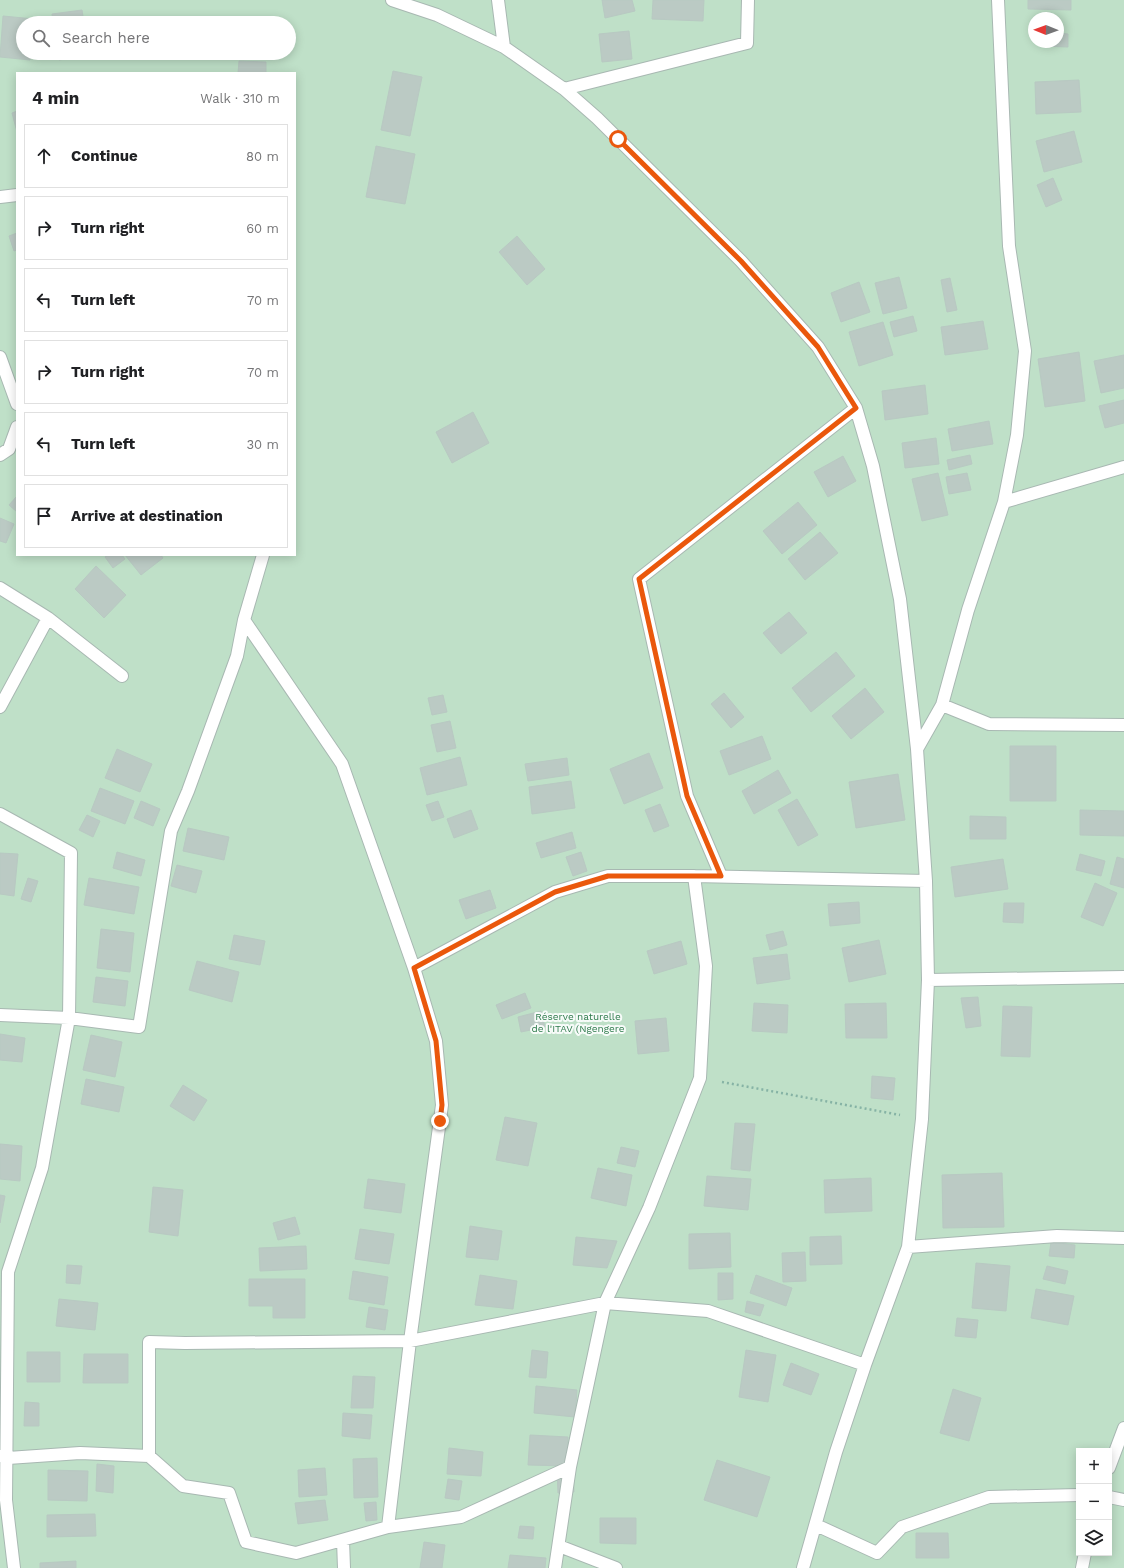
<!DOCTYPE html>
<meta charset="utf-8">
<style>
:root{--surface:#fff;--page:#f2f2f2;--text:#202124;--muted:#757577;--line:#e0e0e0}
body{margin:0;font-family:"Work Sans",sans-serif;background:var(--page);color:var(--text)}
.controls{position:absolute;right:12px;bottom:12px;display:grid;overflow:hidden;border-radius:0px;box-shadow:0 2px 10px #0003}
.controls button{width:36px;height:36px;display:grid;place-items:center;padding:0;border:0;border-bottom:1px solid var(--line);background:var(--surface);color:var(--text);font:20px sans-serif}
.compass{position:absolute;left:1028px;top:12px;width:36px;height:36px;border-radius:50%;background:var(--surface);box-shadow:0 2px 10px #0003;rotate:271deg}
.stop{position:absolute;width:12px;height:12px;margin:-9px;border:3px solid #ea580c;border-radius:50%;background:#fff}
.stop.end{background:#ea580c;border-color:#fff;box-shadow:0 1px 4px #0008}
.list{margin:0;padding:0;list-style:none}
h2{display:flex;justify-content:space-between;align-items:center;height:52px;margin:0;padding:0 16px;font-size:17px}
h2 small{font-size:13px;font-weight:400;color:var(--muted)}
.list li{display:grid;grid-template-columns:26px 1fr auto;gap:12px;align-items:center;box-sizing:border-box;height:64px;margin:0 8px 8px;padding:0 8px;border:1px solid var(--line);border-radius:0px}
.list b{display:block;font-size:15px;white-space:nowrap}
.list em{font-size:13px;font-style:normal;color:var(--muted)}
.icon{flex:none;width:22px;height:22px;fill:none;stroke:currentColor;stroke-width:2;stroke-linecap:round;stroke-linejoin:round}
.map{position:relative;flex:none;width:1124px;height:1568px;overflow:hidden}
.search{position:absolute;background:var(--surface);box-shadow:0 2px 10px #0003;left:16px;top:16px;width:280px;height:44px;display:flex;align-items:center;gap:10px;box-sizing:border-box;padding:0 14px;border-radius:22px;color:var(--muted);font-size:15px}
.panel{position:absolute;background:var(--surface);box-shadow:0 2px 10px #0003;left:16px;top:72px;width:280px;height:484px;border-radius:0px}
.map>svg:first-child{display:block}
.green{fill:#bfe0c8;fill-rule:evenodd}
.building{fill:#bbcac4;stroke:#b8c9c2}
.lines{fill:none;stroke-linecap:round;stroke-linejoin:round}
.minor-casing{stroke:#a8b8b2;stroke-width:14}
.path{stroke:#86b3a5;stroke-width:2.5;stroke-dasharray:2 3;stroke-linecap:butt}
.minor{stroke:#fff;stroke-width:12}
.route{stroke:#ea580c;stroke-width:5}
.labels{text-anchor:middle;dominant-baseline:central;stroke-width:4;stroke-linejoin:round;paint-order:stroke}
.park-label{font-size:10px;fill:#2d7a4b;stroke:#f7fbf9}
</style>
<div class="map">
<svg width="1124" height="1568" viewBox="0 0 1124 1568">
<rect width="100%" height="100%" fill="#e6efeb"/>
<path class="green" d="M 0,0 L 1124,0 L 1124,1568 L 0,1568 ZM 1034,18 L 1058,18 L 1058,42 L 1034,42 ZM 23,23 L 289,23 L 289,53 L 23,53 ZM 17,73 L 295,73 L 295,555 L 17,555 ZM 1079,1451 L 1109,1451 L 1109,1553 L 1079,1553 Z"/>
<path class="building" d="M 602,0 L 632,0 L 635,11 L 605,18 Z
M 653,0 L 704,0 L 703,21 L 652,19 Z
M 1028,0 L 1071,0 L 1071,10 L 1028,9 Z
M 82,10 L 84,23 L 53,23 L 52,14 Z
M 3,16 L 34,19 L 34,23 L 23,23 L 23,53 L 31,53 L 30,60 L 0,57 Z
M 629,31 L 632,59 L 602,62 L 599,34 Z
M 1058,33 L 1068,34 L 1068,47 L 1042,46 L 1042,42 L 1058,42 Z
M 58,53 L 88,53 L 89,55 L 59,60 Z
M 184,53 L 207,53 L 208,58 L 184,59 Z
M 239,61 L 266,62 L 266,73 L 238,73 Z
M 393,71 L 422,77 L 410,136 L 381,130 Z
M 1079,80 L 1081,112 L 1036,114 L 1035,82 Z
M 17,111 L 17,132 L 12,113 Z
M 1074,131 L 1082,162 L 1044,172 L 1036,141 Z
M 376,146 L 415,154 L 405,204 L 366,197 Z
M 1053,178 L 1062,200 L 1046,207 L 1037,185 Z
M 17,233 L 17,250 L 14,251 L 9,236 Z
M 517,236 L 545,269 L 527,285 L 499,252 Z
M 899,277 L 907,308 L 883,314 L 875,283 Z
M 950,278 L 957,310 L 947,312 L 941,280 Z
M 859,282 L 870,312 L 841,322 L 831,293 Z
M 913,316 L 917,331 L 894,337 L 890,322 Z
M 983,321 L 988,349 L 945,355 L 941,327 Z
M 883,322 L 893,355 L 859,366 L 849,332 Z
M 1079,352 L 1085,401 L 1045,407 L 1038,359 Z
M 1124,355 L 1124,388 L 1101,393 L 1094,361 Z
M 925,385 L 928,414 L 885,420 L 882,391 Z
M 1124,400 L 1124,423 L 1105,428 L 1099,406 Z
M 473,412 L 489,443 L 452,463 L 436,432 Z
M 989,421 L 993,444 L 952,451 L 948,429 Z
M 936,438 L 939,464 L 905,468 L 902,443 Z
M 970,455 L 972,464 L 949,470 L 947,460 Z
M 843,456 L 856,481 L 828,497 L 814,472 Z
M 938,473 L 948,515 L 922,521 L 912,479 Z
M 967,473 L 971,490 L 949,494 L 946,477 Z
M 17,496 L 17,512 L 9,505 Z
M 798,502 L 817,525 L 782,554 L 763,531 Z
M 0,518 L 14,524 L 6,543 L 0,541 Z
M 820,532 L 838,553 L 805,580 L 788,559 Z
M 108,555 L 122,555 L 125,559 L 113,568 L 105,557 Z
M 125,555 L 161,555 L 163,558 L 141,575 Z
M 96,566 L 126,595 L 104,618 L 75,589 Z
M 789,612 L 807,633 L 781,654 L 763,633 Z
M 836,652 L 855,676 L 811,712 L 792,688 Z
M 865,688 L 884,712 L 851,739 L 832,716 Z
M 724,693 L 744,717 L 731,728 L 711,704 Z
M 443,695 L 447,712 L 432,715 L 428,698 Z
M 450,721 L 456,748 L 437,752 L 431,725 Z
M 762,736 L 771,759 L 729,775 L 720,751 Z
M 1010,746 L 1056,746 L 1056,801 L 1010,801 Z
M 117,749 L 152,764 L 140,792 L 105,778 Z
M 649,753 L 663,788 L 624,804 L 610,769 Z
M 460,757 L 467,785 L 427,795 L 420,768 Z
M 567,758 L 569,775 L 528,781 L 525,764 Z
M 778,770 L 791,793 L 754,814 L 742,791 Z
M 898,774 L 905,820 L 856,828 L 849,782 Z
M 571,781 L 575,808 L 532,814 L 529,787 Z
M 100,788 L 134,801 L 125,824 L 91,811 Z
M 797,799 L 818,835 L 798,846 L 778,810 Z
M 141,801 L 160,809 L 153,826 L 134,818 Z
M 438,801 L 444,817 L 432,821 L 426,805 Z
M 660,804 L 669,826 L 654,832 L 645,810 Z
M 471,810 L 478,829 L 454,838 L 447,819 Z
M 1080,810 L 1124,811 L 1124,836 L 1080,835 Z
M 87,815 L 100,821 L 93,837 L 79,830 Z
M 970,816 L 1006,817 L 1006,839 L 970,839 Z
M 188,828 L 229,837 L 224,860 L 183,851 Z
M 572,832 L 576,848 L 541,858 L 536,843 Z
M 117,852 L 145,860 L 141,876 L 113,868 Z
M 581,852 L 587,871 L 573,876 L 566,857 Z
M 0,853 L 18,854 L 14,896 L 0,894 Z
M 1080,854 L 1105,861 L 1101,876 L 1076,870 Z
M 1117,857 L 1124,859 L 1124,888 L 1110,884 Z
M 1003,859 L 1008,889 L 955,897 L 951,867 Z
M 177,865 L 202,871 L 196,893 L 171,886 Z
M 28,878 L 38,881 L 31,902 L 21,899 Z
M 89,878 L 139,887 L 134,914 L 84,905 Z
M 1095,883 L 1117,893 L 1103,926 L 1081,917 Z
M 490,890 L 496,908 L 466,919 L 459,900 Z
M 859,902 L 860,923 L 830,926 L 828,904 Z
M 1004,903 L 1024,903 L 1023,923 L 1003,922 Z
M 101,929 L 134,933 L 130,972 L 97,968 Z
M 783,931 L 787,945 L 770,950 L 766,935 Z
M 234,935 L 265,941 L 260,965 L 229,959 Z
M 879,940 L 886,974 L 849,982 L 842,948 Z
M 681,941 L 687,964 L 654,974 L 647,951 Z
M 787,954 L 790,979 L 757,984 L 753,958 Z
M 197,961 L 239,972 L 232,1002 L 189,990 Z
M 96,977 L 128,981 L 125,1006 L 93,1002 Z
M 525,993 L 531,1008 L 502,1019 L 496,1005 Z
M 978,997 L 981,1026 L 966,1028 L 961,998 Z
M 754,1003 L 788,1005 L 787,1033 L 752,1031 Z
M 886,1003 L 887,1038 L 846,1038 L 845,1004 Z
M 1003,1006 L 1032,1007 L 1030,1057 L 1001,1056 Z
M 541,1011 L 545,1027 L 521,1032 L 518,1017 Z
M 666,1018 L 669,1051 L 638,1054 L 635,1021 Z
M 0,1034 L 25,1038 L 22,1062 L 0,1060 Z
M 91,1035 L 122,1042 L 115,1077 L 83,1070 Z
M 872,1076 L 895,1078 L 893,1100 L 871,1098 Z
M 86,1079 L 124,1087 L 119,1112 L 81,1104 Z
M 183,1085 L 207,1100 L 194,1121 L 170,1106 Z
M 505,1117 L 537,1123 L 528,1166 L 496,1160 Z
M 735,1123 L 755,1124 L 750,1171 L 731,1169 Z
M 0,1144 L 22,1146 L 20,1181 L 0,1179 Z
M 621,1147 L 639,1151 L 635,1167 L 617,1163 Z
M 598,1168 L 632,1175 L 626,1206 L 591,1198 Z
M 1002,1173 L 1004,1227 L 943,1228 L 942,1175 Z
M 707,1176 L 751,1179 L 748,1210 L 704,1206 Z
M 871,1178 L 872,1211 L 825,1213 L 824,1180 Z
M 368,1179 L 405,1184 L 401,1213 L 364,1208 Z
M 153,1187 L 183,1190 L 178,1236 L 149,1232 Z
M 0,1195 L 5,1196 L 0,1223 Z
M 295,1217 L 300,1234 L 278,1240 L 273,1223 Z
M 470,1226 L 502,1231 L 498,1260 L 466,1257 Z
M 360,1229 L 394,1234 L 389,1264 L 355,1259 Z
M 730,1233 L 731,1267 L 689,1269 L 689,1234 Z
M 841,1236 L 842,1264 L 810,1265 L 810,1237 Z
M 576,1237 L 617,1241 L 607,1268 L 573,1265 Z
M 1051,1242 L 1075,1245 L 1074,1258 L 1049,1256 Z
M 306,1246 L 307,1269 L 260,1271 L 259,1248 Z
M 805,1252 L 806,1281 L 783,1282 L 782,1253 Z
M 976,1263 L 1010,1266 L 1006,1311 L 972,1308 Z
M 67,1265 L 82,1266 L 80,1284 L 66,1283 Z
M 1047,1266 L 1068,1271 L 1065,1284 L 1043,1279 Z
M 353,1271 L 388,1277 L 384,1305 L 349,1299 Z
M 718,1273 L 733,1273 L 733,1299 L 718,1300 Z
M 480,1275 L 517,1281 L 513,1309 L 475,1305 Z
M 756,1275 L 792,1288 L 786,1306 L 750,1293 Z
M 249,1279 L 305,1279 L 305,1318 L 273,1318 L 273,1306 L 249,1306 Z
M 1036,1289 L 1074,1296 L 1068,1325 L 1031,1318 Z
M 59,1299 L 98,1303 L 95,1330 L 56,1326 Z
M 747,1301 L 764,1305 L 760,1316 L 745,1312 Z
M 369,1307 L 388,1310 L 385,1330 L 366,1327 Z
M 957,1318 L 978,1320 L 976,1338 L 955,1336 Z
M 532,1350 L 548,1352 L 546,1378 L 529,1377 Z
M 746,1350 L 776,1355 L 768,1402 L 739,1397 Z
M 27,1352 L 60,1352 L 60,1382 L 27,1382 Z
M 84,1354 L 128,1354 L 128,1383 L 83,1383 Z
M 791,1363 L 819,1374 L 811,1395 L 783,1385 Z
M 353,1376 L 375,1377 L 373,1408 L 351,1408 Z
M 536,1386 L 577,1390 L 575,1417 L 534,1413 Z
M 953,1389 L 981,1398 L 969,1441 L 940,1433 Z
M 25,1402 L 39,1403 L 39,1426 L 24,1426 Z
M 343,1413 L 372,1415 L 370,1439 L 342,1436 Z
M 530,1435 L 568,1437 L 567,1466 L 528,1465 Z
M 449,1448 L 483,1452 L 481,1476 L 447,1474 Z
M 377,1458 L 378,1497 L 354,1498 L 353,1459 Z
M 717,1460 L 770,1477 L 757,1517 L 704,1500 Z
M 97,1464 L 114,1466 L 113,1493 L 96,1491 Z
M 325,1468 L 327,1495 L 299,1497 L 298,1470 Z
M 48,1470 L 88,1471 L 87,1501 L 48,1500 Z
M 557,1470 L 573,1470 L 574,1492 L 558,1493 Z
M 448,1479 L 462,1481 L 459,1500 L 445,1498 Z
M 325,1500 L 328,1520 L 298,1524 L 295,1503 Z
M 376,1502 L 377,1520 L 366,1521 L 364,1503 Z
M 95,1514 L 96,1536 L 47,1537 L 47,1515 Z
M 600,1518 L 636,1518 L 636,1544 L 600,1543 Z
M 520,1526 L 534,1527 L 533,1539 L 518,1538 Z
M 916,1533 L 948,1533 L 949,1558 L 916,1558 Z
M 424,1542 L 445,1545 L 442,1568 L 420,1568 Z
M 510,1555 L 546,1558 L 545,1568 L 508,1568 Z
M 76,1561 L 76,1568 L 40,1568 L 40,1563 Z"/>
<g class="lines">
<defs>
<path id="minor" d="M 392,0 L 437,15 L 504,47 L 564,89 L 597,118 L 741,261 L 818,347 L 856,408 L 873,466 L 900,599 L 917,749 L 926,881 L 928,980 L 922,1119 L 908,1247 L 865,1365 L 836,1452 L 803,1568
M 498,0 L 504,47
M 564,89 L 747,43 L 748,0
M 0,197 L 17,195
M 0,357 L 17,404
M 0,455 L 9,449 L 17,427
M 1004,502 L 1124,467
M 263,555 L 244,620 L 342,764 L 414,968 L 436,1041 L 442,1105 L 410,1341 L 388,1527
M 0,588 L 48,618 L 122,676
M 942,705 L 989,724 L 1124,725
M 0,707 L 48,618
M 917,749 L 942,705 L 968,610 L 1004,502 L 1017,435 L 1025,351 L 1009,246 L 998,0
M 0,814 L 71,853 L 69,1018 L 42,1168 L 8,1272 L 6,1500 L 14,1568
M 721,876 L 687,796 L 639,579 L 856,408
M 414,968 L 555,892 L 608,876 L 694,876 L 926,881
M 928,980 L 1124,977
M 0,1015 L 69,1018 L 139,1027 L 171,831 L 188,791 L 237,656 L 244,620
M 908,1247 L 1057,1236 L 1124,1238
M 0,1456 L 8,1458 L 80,1453 L 149,1456 L 183,1486 L 229,1493 L 246,1542 L 296,1553 L 388,1527 L 461,1517 L 570,1467
M 149,1456 L 149,1342 L 185,1343 L 410,1341 L 605,1303 L 708,1311 L 865,1365
M 1109,1468 L 1124,1428
M 1109,1497 L 1124,1500
M 816,1525 L 877,1553 L 902,1527 L 989,1497 L 1079,1495
M 343,1540 L 344,1568
M 559,1546 L 616,1568
M 555,1568 L 570,1467 L 605,1303 L 649,1208 L 700,1078 L 706,966 L 694,876
M 1082,1568 L 1085,1553"/>
</defs>
<use href="#minor" class="minor-casing"/>
<path class="path" d="M 722,1082 L 900,1115"/>
<use href="#minor" class="minor"/>
</g>
<g class="lines">
<path class="route" d="M 440,1121 L 442,1105 L 436,1041 L 414,968 L 555,892 L 608,876 L 721,876 L 687,796 L 639,579 L 856,408 L 818,347 L 741,261 L 618,139"/>
</g>
<g class="labels">
<g class="park-label">
<text x="578" y="1016">Réserve naturelle<tspan x="578" dy="12">de l'ITAV (Ngengere</tspan></text>
</g>
</g>
</svg>
<div class="controls">
<button>+</button>
<button>−</button>
<button><svg class="icon" aria-label="layers" viewBox="0 0 24 24"><path d="M12 4l9 5-9 5-9-5zM3 14l9 5 9-5"/></svg></button>
</div>
<svg class="compass" viewBox="-18 -18 36 36"><path d="M0-13l5 13h-10z" fill="#e53935"/><path d="M0 13l5-13h-10z" fill="#757577"/></svg>
<div class="stop" style="left:618px;top:139px"></div>
<div class="stop end" style="left:440px;top:1121px"></div>
<div class="search"><svg class="icon" aria-label="search" viewBox="0 0 24 24"><circle cx="10" cy="10" r="6"/><path d="M15 15l6 6"/></svg>Search here</div>
<section class="panel">
<h2>4 min<small>Walk · 310 m</small></h2>
<ul class="list">
<li><svg class="icon" aria-label="ahead" viewBox="0 0 24 24"><path d="M12 20V5M6 11l6-6 6 6"/></svg><div><b>Continue</b></div><em>80 m</em></li>
<li><svg class="icon" aria-label="right" viewBox="0 0 24 24"><path d="M7 20v-9h11M14 6l5 5-5 5"/></svg><div><b>Turn right</b></div><em>60 m</em></li>
<li><svg class="icon" aria-label="left" viewBox="0 0 24 24"><path d="M17 20v-9H6M10 6l-5 5 5 5"/></svg><div><b>Turn left</b></div><em>70 m</em></li>
<li><svg class="icon" aria-label="right" viewBox="0 0 24 24"><path d="M7 20v-9h11M14 6l5 5-5 5"/></svg><div><b>Turn right</b></div><em>70 m</em></li>
<li><svg class="icon" aria-label="left" viewBox="0 0 24 24"><path d="M17 20v-9H6M10 6l-5 5 5 5"/></svg><div><b>Turn left</b></div><em>30 m</em></li>
<li><svg class="icon" aria-label="arrive" viewBox="0 0 24 24"><path d="M6 21V4h12l-3 4 3 4H6"/></svg><div><b>Arrive at destination</b></div></li>
</ul>
</section>
</div>
